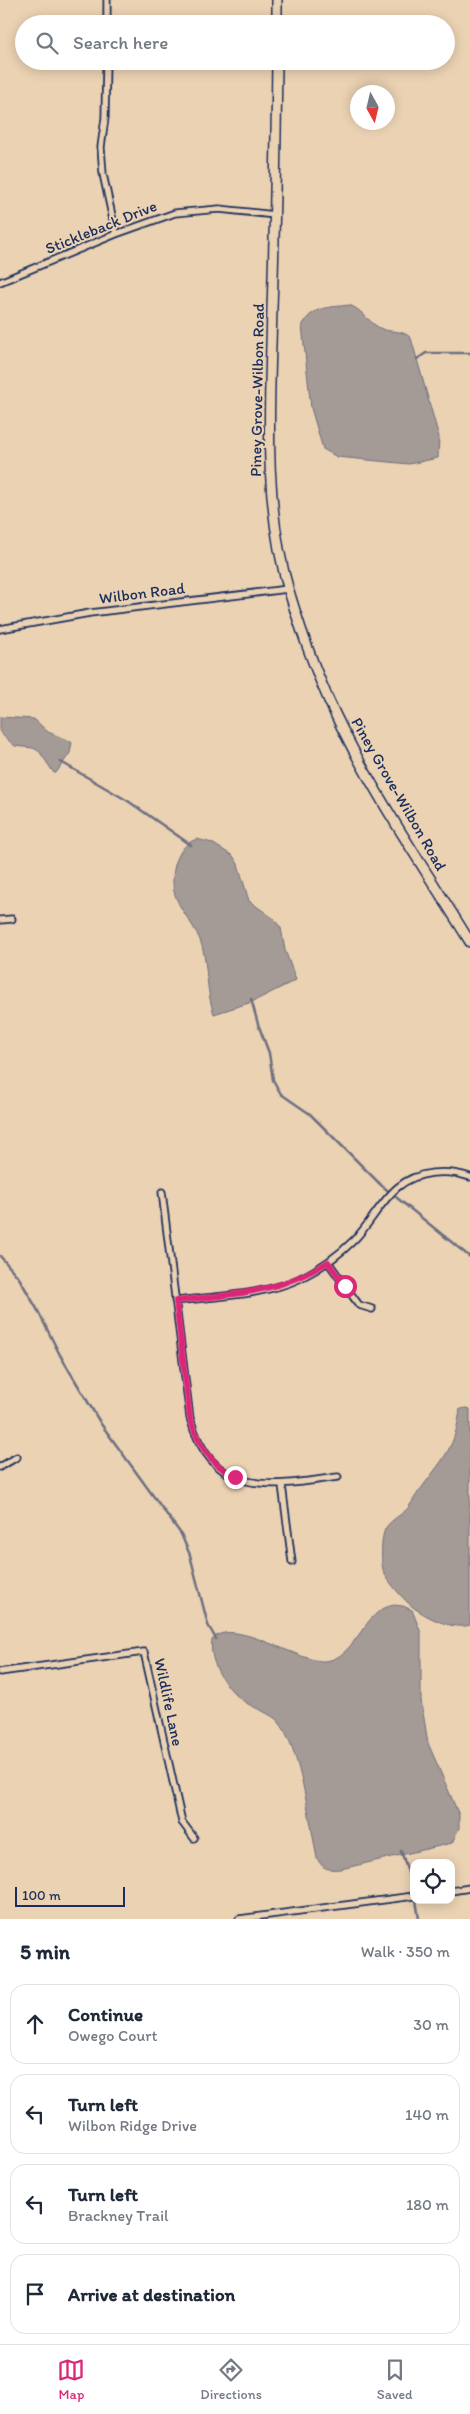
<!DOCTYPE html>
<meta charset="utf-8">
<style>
:root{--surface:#fff;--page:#f6f6f7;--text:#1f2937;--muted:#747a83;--line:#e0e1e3;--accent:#db2777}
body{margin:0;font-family:Itim,sans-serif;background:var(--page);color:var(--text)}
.controls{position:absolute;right:15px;bottom:15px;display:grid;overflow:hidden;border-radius:10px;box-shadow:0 2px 12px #0003}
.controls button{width:45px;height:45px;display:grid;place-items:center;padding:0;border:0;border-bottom:1px solid var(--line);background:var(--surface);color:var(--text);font:25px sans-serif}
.compass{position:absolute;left:350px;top:85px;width:45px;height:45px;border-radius:50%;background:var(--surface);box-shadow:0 2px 12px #0003;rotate:172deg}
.scale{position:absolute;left:15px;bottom:12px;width:110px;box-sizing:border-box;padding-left:5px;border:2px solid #1b2f5e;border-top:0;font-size:14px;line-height:18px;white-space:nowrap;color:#1b2f5e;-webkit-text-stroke:4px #ebd2b3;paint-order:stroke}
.stop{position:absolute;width:15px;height:15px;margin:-11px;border:4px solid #db2777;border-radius:50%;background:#fff}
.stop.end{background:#db2777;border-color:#fff;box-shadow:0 1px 5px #0008}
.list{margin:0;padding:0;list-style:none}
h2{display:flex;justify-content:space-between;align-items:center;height:65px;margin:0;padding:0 20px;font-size:21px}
h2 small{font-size:16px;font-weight:400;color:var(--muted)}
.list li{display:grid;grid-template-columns:32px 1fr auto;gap:15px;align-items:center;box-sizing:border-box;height:80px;margin:0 10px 10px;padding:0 10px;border:1px solid var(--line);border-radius:15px}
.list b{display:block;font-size:19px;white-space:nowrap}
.list p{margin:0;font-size:16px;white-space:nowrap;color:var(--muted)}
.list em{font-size:16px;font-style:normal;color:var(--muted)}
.icon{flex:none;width:28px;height:28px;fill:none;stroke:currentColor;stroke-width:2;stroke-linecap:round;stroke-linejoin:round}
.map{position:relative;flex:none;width:470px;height:1919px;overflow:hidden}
.search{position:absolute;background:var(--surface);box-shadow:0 2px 12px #0003;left:15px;right:15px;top:15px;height:55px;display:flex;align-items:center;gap:12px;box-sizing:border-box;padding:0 18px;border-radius:28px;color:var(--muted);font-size:19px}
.sheet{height:425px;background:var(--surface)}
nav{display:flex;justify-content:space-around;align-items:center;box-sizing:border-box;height:70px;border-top:1px solid var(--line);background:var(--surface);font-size:14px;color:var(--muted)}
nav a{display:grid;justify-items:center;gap:2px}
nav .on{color:var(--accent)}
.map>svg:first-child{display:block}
.water{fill:#a49a96;stroke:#6d6f80}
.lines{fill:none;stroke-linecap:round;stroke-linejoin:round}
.stream{stroke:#6d6f80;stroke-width:2.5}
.street-casing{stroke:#1b2f5e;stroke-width:9}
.secondary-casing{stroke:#1b2f5e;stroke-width:12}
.street{stroke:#ebd2b3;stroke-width:5.5}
.secondary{stroke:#ebd2b3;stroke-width:9}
.route{stroke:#db2777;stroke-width:6}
.labels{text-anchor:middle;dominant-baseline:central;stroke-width:4;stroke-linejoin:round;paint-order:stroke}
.street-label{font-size:16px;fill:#1b2f5e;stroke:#ebd2b3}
</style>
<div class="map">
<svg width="470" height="1919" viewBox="0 0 470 1919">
<rect width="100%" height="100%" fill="#ebd2b3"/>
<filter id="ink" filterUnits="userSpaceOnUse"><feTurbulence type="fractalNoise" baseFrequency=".02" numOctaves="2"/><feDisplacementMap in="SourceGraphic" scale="10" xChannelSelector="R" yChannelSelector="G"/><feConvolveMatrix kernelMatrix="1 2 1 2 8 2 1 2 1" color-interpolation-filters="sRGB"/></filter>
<g filter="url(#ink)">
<path class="water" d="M 349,305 C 361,309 367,320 378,327 C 389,334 401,328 411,338 L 439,437 L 438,458 L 409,464 L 337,457 L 323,449 L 311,408 L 302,326 C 313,305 328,308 349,305 Z
M 0,717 L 34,719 L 48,732 L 72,742 L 70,753 L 56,773 L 54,773 L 39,751 L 33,748 L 15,746 L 0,733 Z
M 197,839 L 212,843 L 233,856 L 238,864 L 249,901 L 273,918 L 281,928 L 285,950 L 296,980 L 252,1002 L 214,1014 C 206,991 208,968 202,946 C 197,927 181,913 175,895 C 169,876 176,845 197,839 Z
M 466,1408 L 470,1409 L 470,1625 C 453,1630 431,1619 417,1610 C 408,1605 386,1580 383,1570 C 381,1560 381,1541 384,1532 C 387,1521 401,1516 408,1508 C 413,1501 417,1493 423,1486 C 445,1456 455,1448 460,1409 Z
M 393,1605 L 403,1606 L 412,1610 L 421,1633 L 421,1700 L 428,1743 L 459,1815 L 459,1828 L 452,1843 L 341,1869 C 328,1870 323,1870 317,1858 C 310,1824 300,1746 278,1721 C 271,1714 257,1709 248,1704 C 228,1692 208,1664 212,1640 C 231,1615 296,1661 323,1661 C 349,1661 359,1628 376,1614 C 380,1609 387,1607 393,1605 Z"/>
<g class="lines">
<path class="stream" d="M 417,359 L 426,353 L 470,353
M 61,762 L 128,801 L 191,845
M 251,999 L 258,1024 L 269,1053 L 273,1080 L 281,1094 L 310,1114 L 381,1185 L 470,1257
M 0,1256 L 19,1278 L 37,1309 L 60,1355 L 101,1424 L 181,1534 L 190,1555 L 208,1625 L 216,1639
M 401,1851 L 414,1890
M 416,1900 L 419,1919"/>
<defs>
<path id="street" d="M 107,24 L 107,0
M 106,61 L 105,118 L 101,147 L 103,174 L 116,234
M 0,282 L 116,234 L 175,213 L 219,209 L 275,215
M 0,629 L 90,613 L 288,589
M 0,920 L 12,919
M 162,1192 L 190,1418 C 213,1499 272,1486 338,1477
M 328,1262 L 359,1305 L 372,1309
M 175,1301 C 215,1296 262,1296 299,1279 C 319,1269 338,1256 354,1240 C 370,1224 381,1201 398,1187 C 417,1171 447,1169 470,1177
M 0,1467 L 17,1457
M 282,1485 L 292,1562
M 0,1672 L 144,1652 L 182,1822 L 194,1838
M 451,1891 L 470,1888
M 239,1919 L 414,1896"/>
<path id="secondary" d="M 277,24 L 277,0
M 277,61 C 276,144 275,226 272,308 C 270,402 262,500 289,591 C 303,638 321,687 343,730 C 380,804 427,872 470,942"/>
</defs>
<use href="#street" class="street-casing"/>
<use href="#secondary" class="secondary-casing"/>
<use href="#street" class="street"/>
<use href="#secondary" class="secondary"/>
</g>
</g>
<g class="lines" filter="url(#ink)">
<path class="route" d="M 235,1477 C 210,1463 198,1445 190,1418 L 176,1301 C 233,1294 277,1294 328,1262 L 345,1286"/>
</g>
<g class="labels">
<g class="street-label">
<text transform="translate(101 227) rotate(-22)">Stickleback Drive</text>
<text transform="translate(257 390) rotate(-89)">Piney Grove-Wilbon Road</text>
<text transform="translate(142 593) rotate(-7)">Wilbon Road</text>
<text transform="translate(399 794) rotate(60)">Piney Grove-Wilbon Road</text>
<text transform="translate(169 1702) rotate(78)">Wildlife Lane</text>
</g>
</g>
</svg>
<div class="controls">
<button><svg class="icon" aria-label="locate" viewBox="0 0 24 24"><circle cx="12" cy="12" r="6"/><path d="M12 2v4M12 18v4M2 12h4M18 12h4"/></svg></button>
</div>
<svg class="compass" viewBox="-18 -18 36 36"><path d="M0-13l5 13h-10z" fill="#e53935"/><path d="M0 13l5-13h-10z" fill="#747a83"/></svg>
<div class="scale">100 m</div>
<div class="stop" style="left:345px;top:1286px"></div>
<div class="stop end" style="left:235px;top:1477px"></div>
<div class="search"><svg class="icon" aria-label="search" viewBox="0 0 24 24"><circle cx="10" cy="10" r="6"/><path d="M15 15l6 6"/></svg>Search here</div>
</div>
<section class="sheet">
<h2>5 min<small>Walk · 350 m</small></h2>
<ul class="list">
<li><svg class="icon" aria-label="ahead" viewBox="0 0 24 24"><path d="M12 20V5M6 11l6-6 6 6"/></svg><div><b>Continue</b><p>Owego Court</p></div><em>30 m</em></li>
<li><svg class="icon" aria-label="left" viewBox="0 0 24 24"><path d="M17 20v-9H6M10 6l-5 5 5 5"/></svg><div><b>Turn left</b><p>Wilbon Ridge Drive</p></div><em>140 m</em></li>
<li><svg class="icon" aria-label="left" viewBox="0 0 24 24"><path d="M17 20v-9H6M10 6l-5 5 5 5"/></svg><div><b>Turn left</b><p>Brackney Trail</p></div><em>180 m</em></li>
<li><svg class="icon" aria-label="arrive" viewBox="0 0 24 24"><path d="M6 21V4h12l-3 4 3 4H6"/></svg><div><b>Arrive at destination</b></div></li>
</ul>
</section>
<nav>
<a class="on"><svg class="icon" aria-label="map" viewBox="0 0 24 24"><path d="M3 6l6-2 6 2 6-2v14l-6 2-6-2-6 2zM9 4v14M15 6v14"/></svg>Map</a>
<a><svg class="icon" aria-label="directions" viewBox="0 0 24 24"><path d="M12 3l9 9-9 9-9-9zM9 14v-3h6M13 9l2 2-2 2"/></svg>Directions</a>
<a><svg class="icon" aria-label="saved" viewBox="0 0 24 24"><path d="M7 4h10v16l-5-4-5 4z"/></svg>Saved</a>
</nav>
